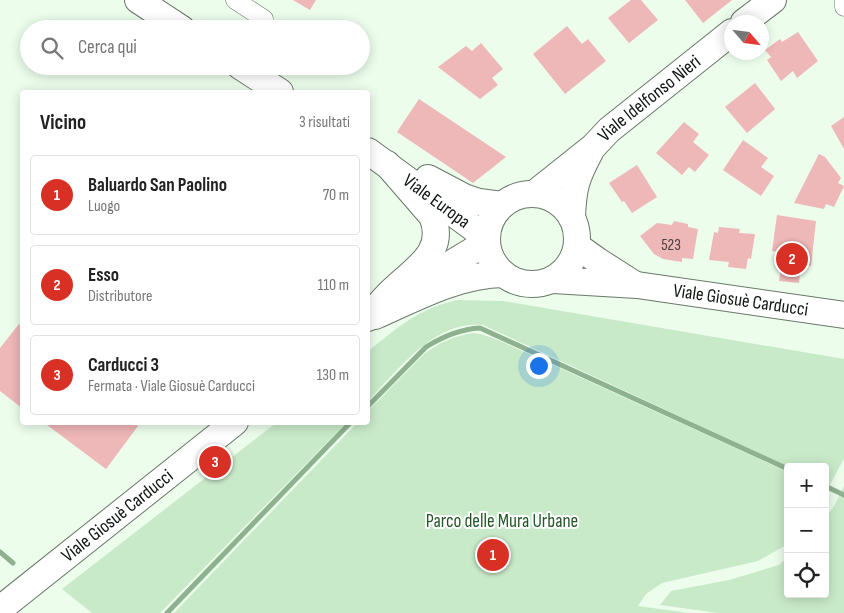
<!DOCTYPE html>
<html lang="it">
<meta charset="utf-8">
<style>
:root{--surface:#fff;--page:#f2f2f2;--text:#222;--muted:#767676;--line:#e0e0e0;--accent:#d93025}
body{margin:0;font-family:"Sofia Sans Condensed",sans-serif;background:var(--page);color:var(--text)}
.controls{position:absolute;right:15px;bottom:15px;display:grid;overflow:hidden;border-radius:5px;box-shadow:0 2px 12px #0003}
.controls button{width:45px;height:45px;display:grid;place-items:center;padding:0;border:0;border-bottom:1px solid var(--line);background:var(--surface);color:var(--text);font:25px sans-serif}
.compass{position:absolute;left:724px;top:15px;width:45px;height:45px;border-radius:50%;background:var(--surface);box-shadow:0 2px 12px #0003;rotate:118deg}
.you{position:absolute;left:538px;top:365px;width:18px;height:18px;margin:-12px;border:4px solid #fff;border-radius:50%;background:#1a73e8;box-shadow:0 0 0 8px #1a73e833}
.badge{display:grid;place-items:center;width:32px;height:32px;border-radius:50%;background:var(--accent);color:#fff;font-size:16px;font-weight:700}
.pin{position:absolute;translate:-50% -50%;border:2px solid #fff;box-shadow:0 1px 5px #0006}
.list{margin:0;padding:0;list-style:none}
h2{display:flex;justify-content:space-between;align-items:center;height:65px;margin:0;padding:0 20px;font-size:21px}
h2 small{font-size:16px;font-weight:400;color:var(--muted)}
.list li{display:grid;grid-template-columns:32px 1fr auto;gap:15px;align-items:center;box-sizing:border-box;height:80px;margin:0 10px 10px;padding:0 10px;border:1px solid var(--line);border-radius:5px}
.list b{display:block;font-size:19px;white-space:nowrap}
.list p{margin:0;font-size:16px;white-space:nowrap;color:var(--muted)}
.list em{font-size:16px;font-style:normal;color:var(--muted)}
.icon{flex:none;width:28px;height:28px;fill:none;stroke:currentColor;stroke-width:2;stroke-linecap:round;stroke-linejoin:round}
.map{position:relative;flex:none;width:844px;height:613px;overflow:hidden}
.search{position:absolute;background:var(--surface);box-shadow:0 2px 12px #0003;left:20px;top:20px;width:350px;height:55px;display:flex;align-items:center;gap:12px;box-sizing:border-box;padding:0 18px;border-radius:28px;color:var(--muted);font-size:19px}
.panel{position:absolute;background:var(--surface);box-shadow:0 2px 12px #0003;left:20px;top:90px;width:350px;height:335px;border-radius:5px}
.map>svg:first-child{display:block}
.green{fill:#c9eac9}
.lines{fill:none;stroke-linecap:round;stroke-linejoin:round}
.stream{stroke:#8eb18f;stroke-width:5}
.building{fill:#eeb7b8}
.minor-casing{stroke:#6a786a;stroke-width:19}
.primary-casing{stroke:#6a786a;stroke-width:28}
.minor{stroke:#fff;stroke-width:18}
.primary{stroke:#fff;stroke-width:26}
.labels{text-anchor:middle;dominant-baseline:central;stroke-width:4;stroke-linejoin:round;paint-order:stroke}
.number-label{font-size:16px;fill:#483e3b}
.street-label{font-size:19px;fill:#101611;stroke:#fff}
.park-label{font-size:19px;fill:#235728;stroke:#fff}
</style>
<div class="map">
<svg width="844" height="613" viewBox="0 0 844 613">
<rect width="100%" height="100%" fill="#ecfdec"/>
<path class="green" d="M 458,300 L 503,301 L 844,359 L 844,459 L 829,486 L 825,484 L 825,467 L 789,467 L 483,325 C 434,320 398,370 368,401 L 368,351 C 398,328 418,308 458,300 Z
M 473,333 L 481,334 L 498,340 L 788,472 L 788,544 L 758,561 L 662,583 L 646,594 L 638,606 L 689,613 L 174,613 L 357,423 L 368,422 L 368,411 L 423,355 C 438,343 454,336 473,333 Z
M 276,423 L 346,423 L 160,613 L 92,613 L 62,589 Z
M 844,486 L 844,613 L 718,613 L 660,605 L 671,591 L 729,580 L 779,565 L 788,557 L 788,594 L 825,594 L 825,518 L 833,508 Z"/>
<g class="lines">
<path class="stream" d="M 368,406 L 426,347 C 442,337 461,329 480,328 L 788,469
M 825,486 L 844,495
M 0,552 L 13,563
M 167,613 L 351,422"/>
</g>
<path class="building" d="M 293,0 L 316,0 L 310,10 Z
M 631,0 L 641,0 L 658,20 L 629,43 L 608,18 Z
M 685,0 L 732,0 L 703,23 Z
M 567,26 L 582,44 L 588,39 L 606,61 L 565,94 L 533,54 Z
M 798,32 L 818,61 L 797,78 L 793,71 L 781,81 L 767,60 L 771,57 L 765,50 L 780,39 L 782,42 Z
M 481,43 L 503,69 L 492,78 L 498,85 L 480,99 L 438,67 L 466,46 L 472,51 Z
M 755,83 L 775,109 L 747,133 L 725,107 Z
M 419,99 L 506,157 L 473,183 L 397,132 Z
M 844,117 L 844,149 L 831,126 Z
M 684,122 L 699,134 L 693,142 L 709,155 L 695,172 L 689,167 L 682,175 L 656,153 Z
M 743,140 L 768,158 L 761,167 L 774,176 L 761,196 L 723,170 Z
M 819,154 L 825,157 L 841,178 L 838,183 L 844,186 L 834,207 L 826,204 L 824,209 L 794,203 Z
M 637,165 L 657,197 L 632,213 L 624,201 L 622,202 L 609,183 Z
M 777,215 L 816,221 L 811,266 L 801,265 L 799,283 L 779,281 L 783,252 L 772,251 Z
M 674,221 L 688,224 L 688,227 L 698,229 L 693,259 L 682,258 L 682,262 L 663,259 L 654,254 L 640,236 L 657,223 L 672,225 Z
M 719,227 L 740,229 L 739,233 L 755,234 L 751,259 L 748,258 L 746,269 L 728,267 L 729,262 L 709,260 L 714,232 L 718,233 Z
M 19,324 L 22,327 L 22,408 L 0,391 L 0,348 Z
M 43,422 L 133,422 L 138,426 L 106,469 Z"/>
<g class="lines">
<defs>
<path id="minor" d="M 235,0 L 264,19
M 844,0 L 844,7"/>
<g id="primary">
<path d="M 138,0 L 182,29"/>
<path d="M 744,22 L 773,0"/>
<path d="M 240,66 L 280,92"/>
<path id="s1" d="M 368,151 L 487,238"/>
<path d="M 428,178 L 464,197 L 479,202 L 502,205"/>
<circle cx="532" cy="239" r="45"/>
<path id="s2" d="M 534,194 L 593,147 L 609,130 L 732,32"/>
<path d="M 572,218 C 573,188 576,178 590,152"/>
<path d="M 577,246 L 598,261 L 634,284"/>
<path id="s3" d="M 553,280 L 637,285 L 844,315"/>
<path d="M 419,283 L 487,242"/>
<path d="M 375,316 C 416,298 457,275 503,274"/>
<path d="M 368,318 C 376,308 384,298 394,289 C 416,268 447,251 432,216 L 387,164"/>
<path id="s4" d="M 0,609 L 235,422"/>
</g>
</defs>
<use href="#minor" class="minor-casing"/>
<use href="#primary" class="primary-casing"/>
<use href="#minor" class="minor"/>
<use href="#primary" class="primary"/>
</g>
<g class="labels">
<g class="number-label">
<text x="671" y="245">523</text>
</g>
<g class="street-label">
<text stroke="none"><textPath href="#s2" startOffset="150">Viale Idelfonso Nieri</textPath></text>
<text stroke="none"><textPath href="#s1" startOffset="85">Viale Europa</textPath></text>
<text stroke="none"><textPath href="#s3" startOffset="189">Viale Giosuè Carducci</textPath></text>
<text stroke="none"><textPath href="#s4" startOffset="150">Viale Giosuè Carducci</textPath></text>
</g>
<g class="park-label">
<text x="502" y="521">Parco delle Mura Urbane</text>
</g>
</g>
</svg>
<div class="controls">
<button>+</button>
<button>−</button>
<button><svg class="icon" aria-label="locate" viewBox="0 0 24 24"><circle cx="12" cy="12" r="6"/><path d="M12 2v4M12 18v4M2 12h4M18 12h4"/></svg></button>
</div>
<svg class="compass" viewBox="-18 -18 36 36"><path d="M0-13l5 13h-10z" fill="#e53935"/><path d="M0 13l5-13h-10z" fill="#767676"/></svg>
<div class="you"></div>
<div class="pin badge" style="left:493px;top:555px">1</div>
<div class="pin badge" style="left:792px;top:259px">2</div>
<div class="pin badge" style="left:215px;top:462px">3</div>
<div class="search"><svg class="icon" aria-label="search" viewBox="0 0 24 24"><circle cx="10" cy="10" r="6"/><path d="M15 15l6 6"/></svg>Cerca qui</div>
<section class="panel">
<h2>Vicino<small>3 risultati</small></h2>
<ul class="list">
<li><span class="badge">1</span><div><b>Baluardo San Paolino</b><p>Luogo</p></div><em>70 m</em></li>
<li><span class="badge">2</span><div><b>Esso</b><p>Distributore</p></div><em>110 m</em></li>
<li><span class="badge">3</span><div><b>Carducci 3</b><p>Fermata · Viale Giosuè Carducci</p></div><em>130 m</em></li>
</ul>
</section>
</div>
